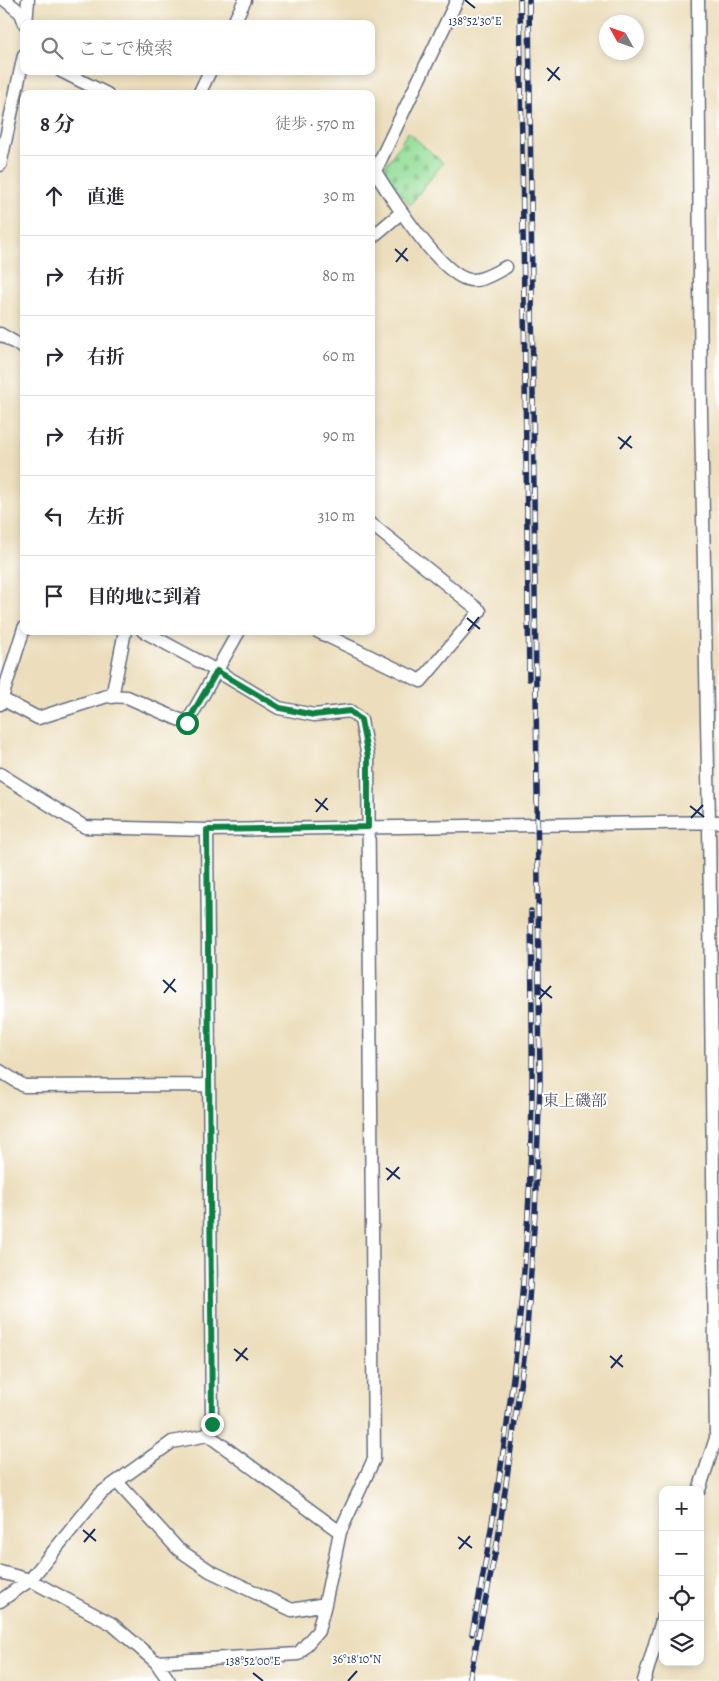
<!DOCTYPE html>
<html lang="ja">
<meta charset="utf-8">
<style>
:root{--surface:#fff;--page:#f2f2f3;--text:#2b2b33;--muted:#7c7c81;--line:#e1e1e2}
body{margin:0;font-family:Alegreya,"Noto Serif JP",serif;background:var(--page);color:var(--text)}
.controls{position:absolute;right:15px;bottom:15px;display:grid;overflow:hidden;border-radius:10px;box-shadow:0 2px 8px #0003}
.controls button{width:45px;height:45px;display:grid;place-items:center;padding:0;border:0;border-bottom:1px solid var(--line);background:var(--surface);color:var(--text);font:25px sans-serif}
.compass{position:absolute;left:599px;top:15px;width:45px;height:45px;border-radius:50%;background:var(--surface);box-shadow:0 2px 8px #0003;rotate:310deg}
.stop{position:absolute;width:15px;height:15px;margin:-11px;border:4px solid #0b8043;border-radius:50%;background:#fff}
.stop.end{background:#0b8043;border-color:#fff;box-shadow:0 1px 5px #0008}
.list{margin:0;padding:0;list-style:none}
h2{display:flex;justify-content:space-between;align-items:center;height:65px;margin:0;padding:0 20px;font-size:21px}
h2 small{font-size:16px;font-weight:400;color:var(--muted)}
.list li{display:grid;grid-template-columns:32px 1fr auto;gap:15px;align-items:center;box-sizing:border-box;height:80px;padding:0 20px;border-top:1px solid var(--line)}
.list b{display:block;font-size:19px;white-space:nowrap}
.list em{font-size:16px;font-style:normal;color:var(--muted)}
.icon{flex:none;width:28px;height:28px;fill:none;stroke:currentColor;stroke-width:2;stroke-linecap:round;stroke-linejoin:round}
.map{position:relative;flex:none;width:719px;height:1681px;overflow:hidden}
.search{position:absolute;background:var(--surface);box-shadow:0 2px 8px #0003;left:20px;top:20px;width:355px;height:55px;display:flex;align-items:center;gap:12px;box-sizing:border-box;padding:0 18px;border-radius:10px;color:var(--muted);font-size:19px}
.panel{position:absolute;background:var(--surface);box-shadow:0 2px 8px #0003;left:20px;top:90px;width:355px;height:545px;border-radius:10px}
.map>svg:first-child{display:block}
.cemetery{fill:url(#cemetery-stones);stroke:#58867b}
.lines{fill:none;stroke-linecap:round;stroke-linejoin:round}
.minor-casing{stroke:#646c7f;stroke-width:15}
.minor{stroke:#fff;stroke-width:12}
.rail-casing{stroke:#1b2f5e;stroke-width:5.5}
.rail{stroke:#fff;stroke-width:4;stroke-dasharray:11;stroke-linecap:butt}
.route{stroke:#0b8043;stroke-width:6}
.ticks{fill:none;stroke:#1b2f5e;stroke-width:2}
.labels{text-anchor:middle;dominant-baseline:central;stroke-width:4;stroke-linejoin:round;paint-order:stroke}
.quarter-label{font-size:16px;fill:#575667;stroke:#fff}
.ticks-label{font-size:12px;text-anchor:middle;fill:#1b2f5e;stroke:#fff;stroke-width:4;stroke-linejoin:round;paint-order:stroke}
</style>
<div class="map">
<svg width="719" height="1681" viewBox="0 0 719 1681">
<defs>
<pattern id="cemetery-stones" width="16" height="16" patternUnits="userSpaceOnUse" patternTransform="scale(1.25)"><rect width="16" height="16" fill="#95de98"/><path d="M2 7V4a2 2 0 0 1 4 0v3zM10 15v-3a2 2 0 0 1 4 0v3z" fill="#80bf85"/></pattern>
</defs>
<rect width="100%" height="100%" fill="#fff"/>
<filter id="ink" filterUnits="userSpaceOnUse"><feTurbulence type="fractalNoise" baseFrequency=".02" numOctaves="2"/><feDisplacementMap in="SourceGraphic" scale="10" xChannelSelector="R" yChannelSelector="G"/><feConvolveMatrix kernelMatrix="1 2 1 2 8 2 1 2 1" color-interpolation-filters="sRGB"/></filter>
<filter id="wash" filterUnits="userSpaceOnUse"><feTurbulence type="fractalNoise" baseFrequency=".0096" numOctaves="4" result="noise"/><feDisplacementMap in="SourceGraphic" scale="20" xChannelSelector="R" yChannelSelector="G"/><feGaussianBlur stdDeviation="1.12" result="paint"/><feColorMatrix in="noise" values="0 0 0 0 0 0 0 0 0 0 0 0 0 0 0 0 0 1.4 0 .05"/><feComposite in="paint" operator="in"/></filter>
<g filter="url(#wash)">
<rect width="100%" height="100%" fill="#ecdebc"/>
<path class="cemetery" d="M 408,132 L 443,163 L 410,205 L 387,178 L 385,167 Z"/>
</g>
<g filter="url(#ink)">
<g class="lines">
<defs>
<path id="minor" d="M 5,0 L 21,13 L 25,24
M 698,0 L 701,413 L 709,822 L 716,1438 L 699,1490
M 26,24 L 28,0
M 233,24 L 245,0
M 61,71 L 107,94
M 199,94 L 210,71
M 0,165 L 24,55
M 374,170 C 389,194 442,278 471,280 C 483,281 496,272 506,267
M 371,172 L 377,167 L 457,0
M 371,238 L 402,212
M 0,334 L 24,348
M 143,631 L 217,671 L 279,708 L 314,715 L 350,711 L 361,720 L 368,757 L 374,1459 L 340,1532 L 325,1604 L 318,1631 L 298,1654 L 156,1662
M 317,631 L 421,681 L 480,611 L 371,524
M 112,697 L 125,631
M 0,698 L 38,718 L 107,696 L 127,697 L 187,723 L 239,631
M 0,704 L 24,628
M 0,774 L 85,827 L 207,830 L 719,822
M 207,830 L 212,1423 L 208,1435
M 0,1071 L 24,1086 L 209,1085
M 117,1482 L 178,1549 L 210,1571 L 292,1610 L 325,1604
M 0,1572 L 30,1580 L 112,1624 L 156,1662 L 169,1681
M 0,1601 L 30,1580 L 101,1493 L 172,1442 L 208,1435 L 340,1532
M 644,1681 L 663,1617"/>
</defs>
<use href="#minor" class="minor-casing"/>
<use href="#minor" class="minor"/>
<defs>
<path id="rail" d="M 520,0 L 529,679
M 472,1634 C 499,1495 520,1355 528,1213 C 534,1112 532,1012 531,911
M 469,1681 L 498,1539 L 526,1344 L 535,1213 L 540,1083 L 529,0"/>
</defs>
<use href="#rail" class="rail-casing"/>
<use href="#rail" class="rail"/>
</g>
</g>
<g class="lines" filter="url(#ink)">
<path class="route" d="M 187,723 L 217,671 L 280,708 L 314,715 L 350,711 L 361,720 L 368,757 L 368,827 L 207,830 L 212,1424"/>
</g>
<path class="ticks" d="M 465,0 L 475,8M 547,68 L 560,80M 548,81 L 559,67M 395,249 L 408,261M 396,262 L 407,248M 618,437 L 632,448M 620,449 L 631,436M 467,618 L 480,629M 468,631 L 479,617M 315,799 L 328,810M 690,806 L 704,817M 316,812 L 327,798M 691,818 L 703,805M 163,980 L 176,992M 538,987 L 552,998M 164,993 L 175,979M 539,999 L 551,986M 386,1168 L 400,1179M 387,1180 L 399,1167M 234,1349 L 248,1360M 610,1356 L 623,1367M 236,1361 L 247,1348M 611,1368 L 622,1355M 83,1530 L 96,1541M 458,1537 L 472,1548M 84,1542 L 95,1529M 459,1549 L 470,1536M 253,1673 L 263,1681M 348,1681 L 357,1671"/>
<g class="labels">
<g class="quarter-label">
<text x="575" y="1101">東上磯部</text>
</g>
</g>
<g class="ticks-label">
<text x="475" y="25">138°52'30"E</text>
<text x="357" y="1663">36°18'10"N</text>
<text x="253" y="1665">138°52'00"E</text>
</g>
</svg>
<div class="controls">
<button>+</button>
<button>−</button>
<button><svg class="icon" aria-label="locate" viewBox="0 0 24 24"><circle cx="12" cy="12" r="6"/><path d="M12 2v4M12 18v4M2 12h4M18 12h4"/></svg></button>
<button><svg class="icon" aria-label="layers" viewBox="0 0 24 24"><path d="M12 4l9 5-9 5-9-5zM3 14l9 5 9-5"/></svg></button>
</div>
<svg class="compass" viewBox="-18 -18 36 36"><path d="M0-13l5 13h-10z" fill="#e53935"/><path d="M0 13l5-13h-10z" fill="#7c7c81"/></svg>
<div class="stop" style="left:187px;top:723px"></div>
<div class="stop end" style="left:212px;top:1424px"></div>
<div class="search"><svg class="icon" aria-label="search" viewBox="0 0 24 24"><circle cx="10" cy="10" r="6"/><path d="M15 15l6 6"/></svg>ここで検索</div>
<section class="panel">
<h2>8 分<small>徒歩 · 570 m</small></h2>
<ul class="list">
<li><svg class="icon" aria-label="ahead" viewBox="0 0 24 24"><path d="M12 20V5M6 11l6-6 6 6"/></svg><div><b>直進</b></div><em>30 m</em></li>
<li><svg class="icon" aria-label="right" viewBox="0 0 24 24"><path d="M7 20v-9h11M14 6l5 5-5 5"/></svg><div><b>右折</b></div><em>80 m</em></li>
<li><svg class="icon" aria-label="right" viewBox="0 0 24 24"><path d="M7 20v-9h11M14 6l5 5-5 5"/></svg><div><b>右折</b></div><em>60 m</em></li>
<li><svg class="icon" aria-label="right" viewBox="0 0 24 24"><path d="M7 20v-9h11M14 6l5 5-5 5"/></svg><div><b>右折</b></div><em>90 m</em></li>
<li><svg class="icon" aria-label="left" viewBox="0 0 24 24"><path d="M17 20v-9H6M10 6l-5 5 5 5"/></svg><div><b>左折</b></div><em>310 m</em></li>
<li><svg class="icon" aria-label="arrive" viewBox="0 0 24 24"><path d="M6 21V4h12l-3 4 3 4H6"/></svg><div><b>目的地に到着</b></div></li>
</ul>
</section>
</div>
